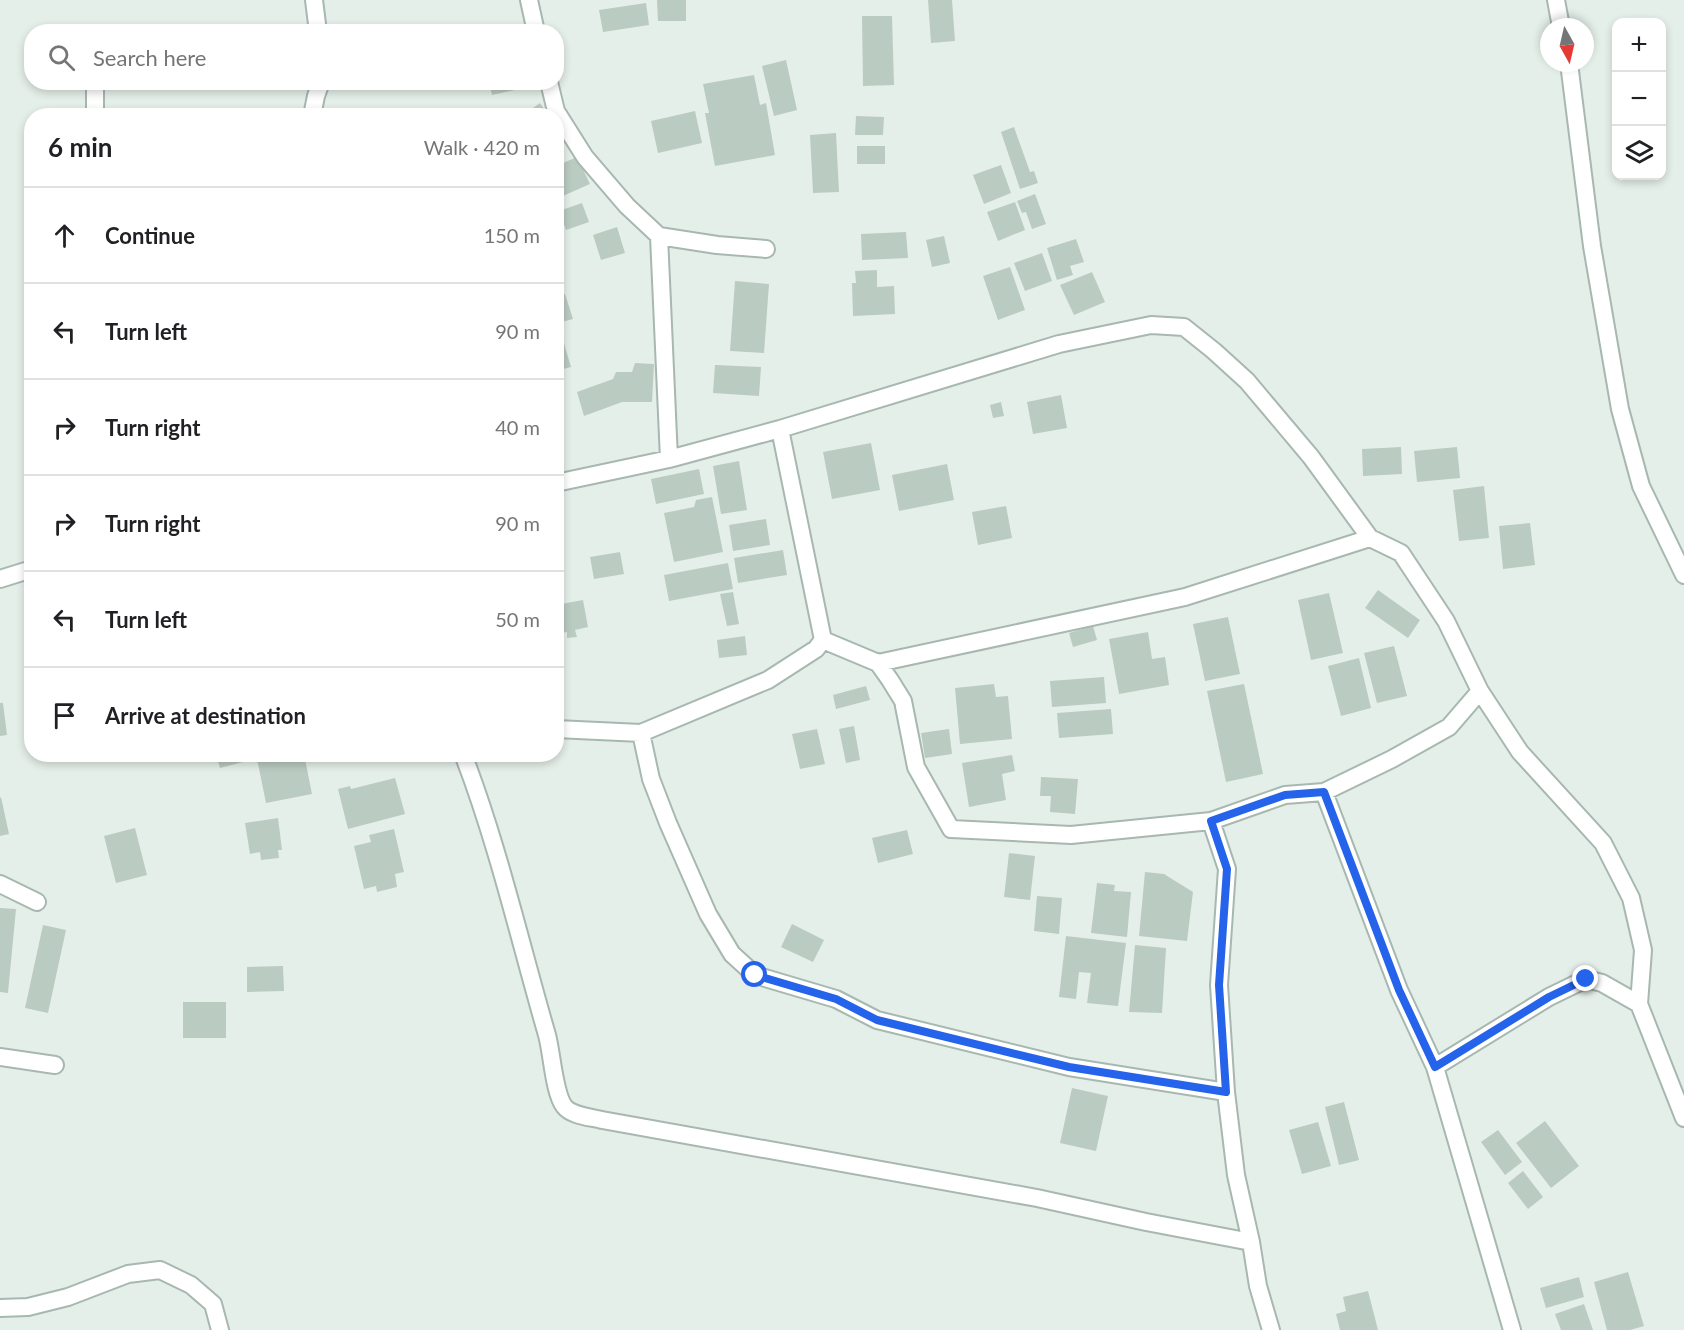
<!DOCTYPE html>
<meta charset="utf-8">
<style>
:root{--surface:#fff;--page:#f2f2f2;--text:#202124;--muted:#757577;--line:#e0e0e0}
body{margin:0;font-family:Lato,sans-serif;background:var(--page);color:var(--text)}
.controls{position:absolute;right:18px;top:18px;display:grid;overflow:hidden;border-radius:12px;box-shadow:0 3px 9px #0003}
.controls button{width:54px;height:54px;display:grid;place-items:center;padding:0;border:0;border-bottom:2px solid var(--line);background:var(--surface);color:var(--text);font:30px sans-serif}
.compass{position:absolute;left:1540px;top:18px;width:54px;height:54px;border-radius:50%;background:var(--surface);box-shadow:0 3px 9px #0003;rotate:172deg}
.stop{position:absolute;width:18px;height:18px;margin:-14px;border:4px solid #2563eb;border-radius:50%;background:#fff}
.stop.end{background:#2563eb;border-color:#fff;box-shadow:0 2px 6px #0008}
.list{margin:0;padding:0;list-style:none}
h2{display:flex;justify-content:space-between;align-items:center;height:78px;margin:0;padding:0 24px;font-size:26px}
h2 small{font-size:20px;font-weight:400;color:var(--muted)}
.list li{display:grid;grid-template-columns:39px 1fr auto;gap:18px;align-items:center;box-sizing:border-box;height:96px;padding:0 24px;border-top:2px solid var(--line)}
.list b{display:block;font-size:22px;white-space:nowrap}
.list em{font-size:20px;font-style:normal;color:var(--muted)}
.icon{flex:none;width:33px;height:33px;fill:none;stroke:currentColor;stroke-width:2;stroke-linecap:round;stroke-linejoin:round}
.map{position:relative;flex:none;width:1684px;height:1330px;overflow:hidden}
.search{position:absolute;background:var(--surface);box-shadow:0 3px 9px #0003;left:24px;top:24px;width:540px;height:66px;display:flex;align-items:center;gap:15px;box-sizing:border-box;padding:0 21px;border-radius:24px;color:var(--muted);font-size:22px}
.panel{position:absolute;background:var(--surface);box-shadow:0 3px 9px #0003;left:24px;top:108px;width:540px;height:654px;border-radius:24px}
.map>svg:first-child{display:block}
.building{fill:#bacbc2}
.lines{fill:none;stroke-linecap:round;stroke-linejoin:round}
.minor-casing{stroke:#a7b8b0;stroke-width:20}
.minor{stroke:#fff;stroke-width:16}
.route{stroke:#2563eb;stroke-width:8}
</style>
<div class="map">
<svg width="1684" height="1330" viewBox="0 0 1684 1330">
<rect width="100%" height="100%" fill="#e5efe9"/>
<path class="building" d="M 657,0 L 686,0 L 686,21 L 658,21 Z
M 928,0 L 952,0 L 955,41 L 931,43 Z
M 646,3 L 649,25 L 603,32 L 599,10 Z
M 862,16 L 892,16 L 894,85 L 863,86 Z
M 786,60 L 797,110 L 774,116 L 762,66 Z
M 754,75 L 760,105 L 766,103 L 775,155 L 715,166 L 705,113 L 709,113 L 703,84 Z
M 489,82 L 537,82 L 538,85 L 492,95 Z
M 540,103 L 549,116 L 521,116 Z
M 517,110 L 519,116 L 503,116 L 503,115 Z
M 695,111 L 702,143 L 658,153 L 651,121 Z
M 856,116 L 884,117 L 883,135 L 855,135 Z
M 1014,127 L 1030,172 L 1034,171 L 1038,183 L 1020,189 L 1001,132 Z
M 836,133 L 839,192 L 813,193 L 810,135 Z
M 857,146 L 885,146 L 885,164 L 857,164 Z
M 577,157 L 590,184 L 556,199 L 556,166 Z
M 1001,165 L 1011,193 L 984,204 L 973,175 Z
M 1035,194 L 1046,224 L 1032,229 L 1026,212 L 1022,213 L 1017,201 Z
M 1015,202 L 1025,230 L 998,241 L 987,212 Z
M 582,203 L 589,222 L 566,230 L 559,211 Z
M 617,227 L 625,253 L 601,260 L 593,235 Z
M 906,232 L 908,258 L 862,260 L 861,234 Z
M 944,236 L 950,263 L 932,267 L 926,240 Z
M 1076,239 L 1084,262 L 1070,266 L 1073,275 L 1057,280 L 1047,248 Z
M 556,253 L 563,278 L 556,280 Z
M 1042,253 L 1052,281 L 1025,291 L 1014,263 Z
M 1010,267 L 1025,310 L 998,320 L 983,276 Z
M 877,270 L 877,287 L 894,286 L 895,314 L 853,316 L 852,283 L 856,283 L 855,271 Z
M 1092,272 L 1105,302 L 1074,315 L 1060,285 Z
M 735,281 L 769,284 L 764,353 L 730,351 Z
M 565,294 L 573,319 L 558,323 L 571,367 L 556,371 L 556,297 Z
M 635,363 L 654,364 L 652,402 L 622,402 L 584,416 L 577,392 L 613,379 L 616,372 L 632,372 Z
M 715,365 L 761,367 L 759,396 L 713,393 Z
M 1061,395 L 1067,428 L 1033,434 L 1027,402 Z
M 1001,402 L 1004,416 L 993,418 L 990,405 Z
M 871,443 L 880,490 L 832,499 L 823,452 Z
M 1401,447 L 1402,474 L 1363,476 L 1362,449 Z
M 1457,447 L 1460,478 L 1417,482 L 1414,451 Z
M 739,461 L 747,510 L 721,514 L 713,466 Z
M 947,464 L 954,500 L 899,511 L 892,475 Z
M 699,469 L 704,494 L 656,504 L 651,479 Z
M 1484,486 L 1489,538 L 1459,541 L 1453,490 Z
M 712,497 L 723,552 L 674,562 L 664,513 L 694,507 L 696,500 Z
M 1006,506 L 1012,538 L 978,545 L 972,512 Z
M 766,519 L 770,545 L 733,551 L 729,525 Z
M 1530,523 L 1535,565 L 1503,569 L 1499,526 Z
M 783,550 L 787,575 L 738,583 L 734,558 Z
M 620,552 L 624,574 L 594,579 L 590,557 Z
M 728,563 L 733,589 L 669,601 L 664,575 Z
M 1378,590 L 1420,620 L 1408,638 L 1365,608 Z
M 733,592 L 739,624 L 727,626 L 720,594 Z
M 1329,593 L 1343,653 L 1311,660 L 1298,600 Z
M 583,600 L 588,627 L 575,630 L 577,637 L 567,638 L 567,632 L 556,634 L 556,605 Z
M 1228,617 L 1240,674 L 1205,681 L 1193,624 Z
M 1093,626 L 1097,640 L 1073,647 L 1069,633 Z
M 1148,632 L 1152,659 L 1165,657 L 1169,685 L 1119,694 L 1109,639 Z
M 745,636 L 747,655 L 719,658 L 717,640 Z
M 1394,646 L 1407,696 L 1377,703 L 1364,653 Z
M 1359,658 L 1371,708 L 1341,716 L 1328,666 Z
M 1104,677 L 1106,703 L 1052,707 L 1050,681 Z
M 994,684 L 996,697 L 1008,696 L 1012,739 L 960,744 L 955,688 Z
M 1244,684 L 1263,774 L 1226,782 L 1207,691 Z
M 866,686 L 870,700 L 836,709 L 833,695 Z
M 0,703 L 3,703 L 7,735 L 0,736 Z
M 1111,709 L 1113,734 L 1059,738 L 1057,713 Z
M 854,726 L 860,760 L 846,763 L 839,729 Z
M 817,729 L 825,764 L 800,769 L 792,734 Z
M 949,729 L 952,754 L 925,758 L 921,733 Z
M 216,754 L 246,754 L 247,761 L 220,768 Z
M 256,754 L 304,754 L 312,794 L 266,803 Z
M 1012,755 L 1015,771 L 1002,774 L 1006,800 L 969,807 L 962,763 Z
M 1041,777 L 1078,779 L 1075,814 L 1050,812 L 1051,796 L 1040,796 Z
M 395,778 L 405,814 L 348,829 L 338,789 L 350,786 L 351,789 Z
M 1,797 L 9,834 L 0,836 L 0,798 Z
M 278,818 L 282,850 L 278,850 L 279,858 L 261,860 L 260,852 L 250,854 L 245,823 Z
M 135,828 L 147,875 L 116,883 L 104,836 Z
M 394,829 L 404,872 L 395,874 L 397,887 L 377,892 L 376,886 L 364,889 L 354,846 L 371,842 L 369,835 Z
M 907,830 L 913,854 L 878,863 L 872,838 Z
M 1009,853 L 1035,856 L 1030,900 L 1004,897 Z
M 1145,872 L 1164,874 L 1193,892 L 1187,941 L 1139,936 Z
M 1097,883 L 1115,885 L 1114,891 L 1131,892 L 1127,937 L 1091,933 Z
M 1037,896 L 1062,898 L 1059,934 L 1034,931 Z
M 0,908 L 16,909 L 8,993 L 0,992 Z
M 792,924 L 824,940 L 813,962 L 781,947 Z
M 43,925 L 66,930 L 48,1013 L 25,1008 Z
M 1066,936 L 1126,943 L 1118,1006 L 1087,1003 L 1091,973 L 1079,972 L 1076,999 L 1059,997 Z
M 1135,945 L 1166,948 L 1162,1013 L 1129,1012 Z
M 283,966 L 284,991 L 247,992 L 247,967 Z
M 183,1002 L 226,1002 L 226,1038 L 183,1038 Z
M 1072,1088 L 1108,1096 L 1096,1151 L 1060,1143 Z
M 1344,1102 L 1359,1160 L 1339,1165 L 1325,1107 Z
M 1545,1121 L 1579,1166 L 1551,1188 L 1516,1143 Z
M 1318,1122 L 1331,1166 L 1302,1174 L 1289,1130 Z
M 1498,1130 L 1522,1162 L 1505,1175 L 1481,1142 Z
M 1523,1171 L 1543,1197 L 1528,1209 L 1508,1183 Z
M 1628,1272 L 1644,1326 L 1630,1330 L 1607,1330 L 1594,1282 Z
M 1579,1277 L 1584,1297 L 1546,1308 L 1540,1288 Z
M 1368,1291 L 1378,1330 L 1340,1330 L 1336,1314 L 1346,1311 L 1343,1297 Z
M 1584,1304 L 1593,1330 L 1561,1330 L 1555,1314 Z"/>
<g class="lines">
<defs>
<path id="minor" d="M 314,0 L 318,32
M 529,0 L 536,32
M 1556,0 L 1561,27
M 1569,63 L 1592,246 L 1620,409 L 1641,486 L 1684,575
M 95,82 L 95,116
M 549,82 L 556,111 L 585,157 L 627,206 L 659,236 L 717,245 L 766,249
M 312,116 L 316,96 L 321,82
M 659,236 L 669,459
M 556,483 L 669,459 L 780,429 L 1059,344 L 1151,325 L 1184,327 L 1214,351 L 1247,381 L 1311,457 L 1370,538 L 1401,553 L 1446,621 L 1480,691 L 1449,727 L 1392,759 L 1324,792 L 1285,795 L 1211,821 L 1071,835 L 951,829 L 916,767 L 903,701 L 890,680 L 878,663 L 823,640
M 0,579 L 32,569
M 878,663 L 1185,597 L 1370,538
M 1480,691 L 1520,752 L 1603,843 L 1631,898 L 1643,950 L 1639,1004
M 556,729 L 641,733 L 768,680 L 816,649 L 823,640 L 780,429
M 641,733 L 651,779 L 668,823 L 708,914 L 732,954 L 755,975 L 836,999 L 877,1020 L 1069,1067 L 1226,1092
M 463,754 C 498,845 520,942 547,1035 C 552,1053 554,1093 564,1106 C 571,1116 591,1117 602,1120 L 1037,1198 L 1146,1222 L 1251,1242
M 1324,792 L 1399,990 L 1435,1067 L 1512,1330
M 1211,821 L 1227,869 L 1219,985 L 1226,1092 L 1236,1175 L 1251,1242 L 1258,1286 L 1271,1330
M 0,884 L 37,902
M 0,1057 L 55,1065
M 1435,1067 L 1549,997 L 1586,979 L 1602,983 L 1639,1004 L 1684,1118
M 0,1308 L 28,1307 L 68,1297 L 128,1274 L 160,1270 L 191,1285 L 213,1304 L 220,1330"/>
</defs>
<use href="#minor" class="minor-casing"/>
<use href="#minor" class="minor"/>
</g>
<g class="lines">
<path class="route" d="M 755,975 L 836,999 L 877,1020 L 1069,1067 L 1226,1092 L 1219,985 L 1227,869 L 1211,821 L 1285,795 L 1324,792 L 1399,990 L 1435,1067 L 1549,997 L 1586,979"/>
</g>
</svg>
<div class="controls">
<button>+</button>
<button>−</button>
<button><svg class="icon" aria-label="layers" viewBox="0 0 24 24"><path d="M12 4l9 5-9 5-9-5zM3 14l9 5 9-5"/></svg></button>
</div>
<svg class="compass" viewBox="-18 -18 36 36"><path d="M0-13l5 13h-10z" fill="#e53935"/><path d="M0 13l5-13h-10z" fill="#757577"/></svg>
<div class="stop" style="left:755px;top:975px"></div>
<div class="stop end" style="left:1586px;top:979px"></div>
<div class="search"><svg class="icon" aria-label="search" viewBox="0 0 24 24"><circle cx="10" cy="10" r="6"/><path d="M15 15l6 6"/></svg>Search here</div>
<section class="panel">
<h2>6 min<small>Walk · 420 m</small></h2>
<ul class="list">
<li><svg class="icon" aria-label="ahead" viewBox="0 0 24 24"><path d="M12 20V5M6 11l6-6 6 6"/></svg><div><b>Continue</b></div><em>150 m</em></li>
<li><svg class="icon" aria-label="left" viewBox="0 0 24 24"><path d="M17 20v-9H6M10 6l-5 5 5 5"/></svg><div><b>Turn left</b></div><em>90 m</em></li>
<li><svg class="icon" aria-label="right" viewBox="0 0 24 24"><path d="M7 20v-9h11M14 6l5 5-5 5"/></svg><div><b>Turn right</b></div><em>40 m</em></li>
<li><svg class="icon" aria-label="right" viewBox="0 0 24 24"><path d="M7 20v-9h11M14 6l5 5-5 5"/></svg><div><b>Turn right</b></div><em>90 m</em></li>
<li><svg class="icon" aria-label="left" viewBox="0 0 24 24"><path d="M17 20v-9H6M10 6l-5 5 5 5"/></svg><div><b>Turn left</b></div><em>50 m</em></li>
<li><svg class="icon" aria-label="arrive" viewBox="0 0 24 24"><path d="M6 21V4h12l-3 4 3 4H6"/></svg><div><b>Arrive at destination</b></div></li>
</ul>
</section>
</div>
